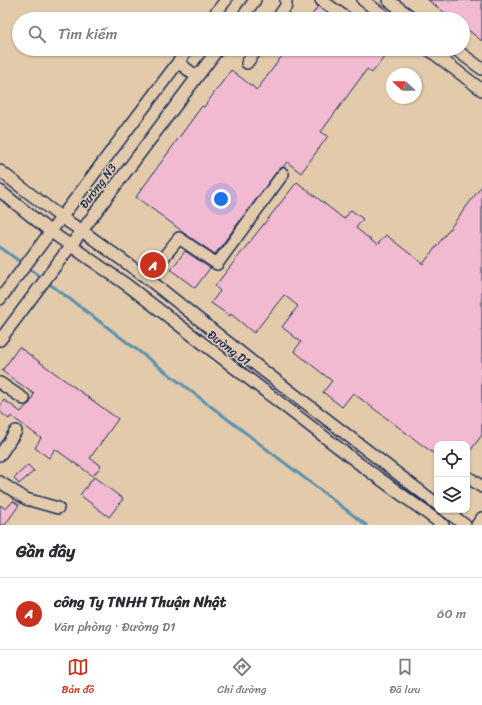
<!DOCTYPE html>
<html lang="vi">
<meta charset="utf-8">
<style>
:root{--surface:#fff;--page:#f2f2f3;--text:#2b2b33;--muted:#7c7c81;--line:#e1e1e2;--accent:#c8321e}
body{margin:0;font-family:Sriracha,sans-serif;background:var(--page);color:var(--text)}
.controls{position:absolute;right:12px;bottom:12px;display:grid;overflow:hidden;border-radius:8px;box-shadow:0 1px 3px #0004}
.controls button{width:36px;height:36px;display:grid;place-items:center;padding:0;border:0;border-bottom:1px solid var(--line);background:var(--surface);color:var(--text);font:20px sans-serif}
.compass{position:absolute;left:386px;top:68px;width:36px;height:36px;border-radius:50%;background:var(--surface);box-shadow:0 1px 3px #0004;rotate:292deg}
.you{position:absolute;left:221px;top:199px;width:14px;height:14px;margin:-10px;border:3px solid #fff;border-radius:50%;background:#1a73e8;box-shadow:0 0 0 6px #1a73e833}
.badge{display:grid;place-items:center;width:26px;height:26px;border-radius:50%;background:var(--accent);color:#fff;font-size:13px;font-weight:700}
.pin{position:absolute;translate:-50% -50%;border:2px solid #fff;box-shadow:0 1px 4px #0006}
.list{margin:0;padding:0;list-style:none}
h2{display:flex;justify-content:space-between;align-items:center;height:52px;margin:0;padding:0 16px;font-size:17px}
h2 small{font-size:13px;font-weight:400;color:var(--muted)}
.list li{display:grid;grid-template-columns:26px 1fr auto;gap:12px;align-items:center;box-sizing:border-box;height:72px;padding:0 16px;border-top:1px solid var(--line)}
.list b{display:block;font-size:15px;white-space:nowrap}
.list p{margin:0;font-size:13px;white-space:nowrap;color:var(--muted)}
.list em{font-size:13px;font-style:normal;color:var(--muted)}
.icon{flex:none;width:22px;height:22px;fill:none;stroke:currentColor;stroke-width:2;stroke-linecap:round;stroke-linejoin:round}
.map{position:relative;flex:none;width:482px;height:525px;overflow:hidden}
.search{position:absolute;background:var(--surface);box-shadow:0 1px 3px #0004;left:12px;right:12px;top:12px;height:44px;display:flex;align-items:center;gap:10px;box-sizing:border-box;padding:0 14px;border-radius:22px;color:var(--muted);font-size:15px}
.sheet{height:124px;background:var(--surface)}
nav{display:flex;justify-content:space-around;align-items:center;box-sizing:border-box;height:56px;border-top:1px solid var(--line);background:var(--surface);font-size:11px;color:var(--muted)}
nav a{display:grid;justify-items:center;gap:2px}
nav .on{color:var(--accent)}
.map>svg:first-child{display:block}
.lines{fill:none;stroke-linecap:round;stroke-linejoin:round}
.stream{stroke:#5b92ad;stroke-width:3}
.building{fill:#f1bad1;stroke:#1b2f5e}
.minor-casing{stroke:#1b2f5e;stroke-width:14}
.minor{stroke:#e2caab;stroke-width:11}
.labels{text-anchor:middle;dominant-baseline:central;stroke-width:3;stroke-linejoin:round;paint-order:stroke}
.street-label{font-size:12px;fill:#1b2f5e;stroke:#e2caab}
</style>
<div class="map">
<svg width="482" height="525" viewBox="0 0 482 525">
<rect width="100%" height="100%" fill="#e2caab"/>
<filter id="ink" filterUnits="userSpaceOnUse"><feTurbulence type="fractalNoise" baseFrequency=".025" numOctaves="2"/><feDisplacementMap in="SourceGraphic" scale="8" xChannelSelector="R" yChannelSelector="G"/><feConvolveMatrix kernelMatrix="1 2 1 2 8 2 1 2 1" color-interpolation-filters="sRGB"/></filter>
<g filter="url(#ink)">
<g class="lines">
<path class="stream" d="M 0,247 L 23,264
M 27,267 L 111,330 L 366,525"/>
</g>
<path class="building" d="M 428,0 L 482,0 L 482,41 L 463,26 L 463,19 L 453,19 Z
M 318,6 L 326,12 L 335,19 L 309,19 Z
M 287,49 L 376,49 L 385,56 L 372,73 L 367,69 L 321,132 L 328,136 L 301,173 L 287,162 L 283,167 L 278,170 L 215,254 L 182,232 L 182,231 L 136,197 L 202,106 L 204,107 L 231,70 L 257,90 Z
M 297,182 L 344,219 L 351,210 L 363,219 L 356,228 L 377,245 L 386,235 L 423,264 L 482,186 L 482,435 L 467,455 L 467,444 L 437,444 L 437,456 L 353,393 L 342,407 L 323,392 L 332,381 L 294,351 L 301,342 L 282,327 L 298,306 L 284,295 L 254,333 L 231,314 L 230,316 L 211,303 L 220,291 L 215,286 Z
M 185,251 L 210,268 L 195,288 L 171,270 Z
M 19,347 L 118,419 L 90,458 L 101,466 L 93,476 L 55,449 L 49,458 L 35,448 L 41,438 L 11,416 L 9,419 L 0,412 L 0,406 L 4,400 L 21,412 L 26,406 L 30,403 L 34,394 L 2,371 Z
M 28,465 L 34,471 L 19,484 L 14,478 Z
M 94,477 L 123,499 L 109,517 L 80,495 Z
M 13,501 L 19,505 L 5,525 L 0,525 L 0,505 L 6,509 Z"/>
<g class="lines">
<defs>
<path id="minor" d="M 321,0 L 348,19
M 363,0 L 388,19
M 388,0 L 414,19
M 211,19 L 226,0
M 241,19 L 255,0
M 277,19 L 286,6 L 286,0
M 389,49 L 390,50
M 428,49 L 482,90
M 455,49 L 482,69
M 178,62 L 197,77
M 247,63 L 257,49
M 0,171 L 62,218 L 81,230 L 147,278 L 260,368 L 437,504
M 0,191 L 51,232 L 127,285 L 361,465 L 443,525
M 147,278 L 179,238 L 217,264 L 283,174
M 0,299 L 188,49
M 0,340 L 218,49
M 0,383 L 24,399
M 0,455 L 16,431
M 468,477 L 482,487
M 0,482 L 26,499 L 58,508
M 445,510 L 465,525
M 477,525 L 482,518"/>
</defs>
<use href="#minor" class="minor-casing"/>
<use href="#minor" class="minor"/>
</g>
</g>
<g class="labels">
<g class="street-label">
<text transform="translate(98 186) rotate(-53)">Đường N3</text>
<text transform="translate(229 348) rotate(37)">Đường D1</text>
</g>
</g>
</svg>
<div class="controls">
<button><svg class="icon" aria-label="locate" viewBox="0 0 24 24"><circle cx="12" cy="12" r="6"/><path d="M12 2v4M12 18v4M2 12h4M18 12h4"/></svg></button>
<button><svg class="icon" aria-label="layers" viewBox="0 0 24 24"><path d="M12 4l9 5-9 5-9-5zM3 14l9 5 9-5"/></svg></button>
</div>
<svg class="compass" viewBox="-18 -18 36 36"><path d="M0-13l5 13h-10z" fill="#e53935"/><path d="M0 13l5-13h-10z" fill="#7c7c81"/></svg>
<div class="you"></div>
<div class="pin badge" style="left:153px;top:265px">A</div>
<div class="search"><svg class="icon" aria-label="search" viewBox="0 0 24 24"><circle cx="10" cy="10" r="6"/><path d="M15 15l6 6"/></svg>Tìm kiếm</div>
</div>
<section class="sheet">
<h2>Gần đây<small></small></h2>
<ul class="list">
<li><span class="badge">A</span><div><b>công Ty TNHH Thuận Nhật</b><p>Văn phòng · Đường D1</p></div><em>60 m</em></li>
</ul>
</section>
<nav>
<a class="on"><svg class="icon" aria-label="map" viewBox="0 0 24 24"><path d="M3 6l6-2 6 2 6-2v14l-6 2-6-2-6 2zM9 4v14M15 6v14"/></svg>Bản đồ</a>
<a><svg class="icon" aria-label="directions" viewBox="0 0 24 24"><path d="M12 3l9 9-9 9-9-9zM9 14v-3h6M13 9l2 2-2 2"/></svg>Chỉ đường</a>
<a><svg class="icon" aria-label="saved" viewBox="0 0 24 24"><path d="M7 4h10v16l-5-4-5 4z"/></svg>Đã lưu</a>
</nav>
